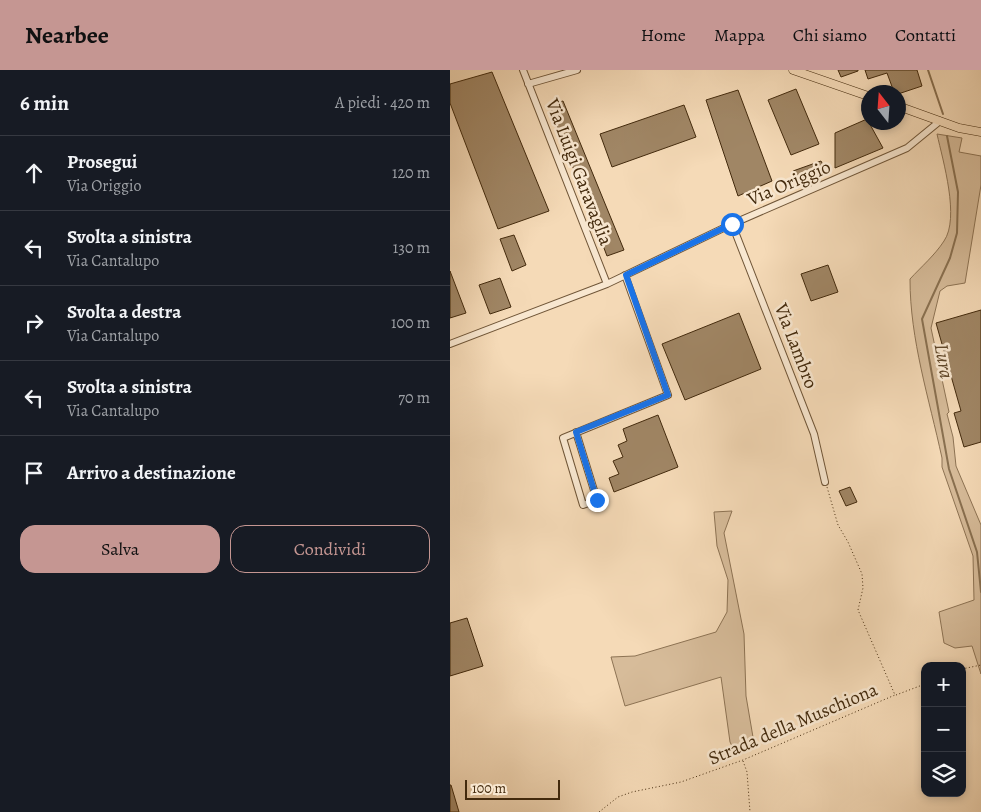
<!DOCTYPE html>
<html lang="it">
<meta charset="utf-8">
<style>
:root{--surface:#171b24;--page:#20242c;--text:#f1f3f6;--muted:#9ea1a6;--line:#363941;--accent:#c59692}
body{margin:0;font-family:Alegreya,serif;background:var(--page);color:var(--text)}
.controls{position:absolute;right:15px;bottom:15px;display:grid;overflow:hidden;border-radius:10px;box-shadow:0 2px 8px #0003}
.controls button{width:45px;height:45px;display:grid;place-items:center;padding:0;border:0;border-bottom:1px solid var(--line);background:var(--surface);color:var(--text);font:25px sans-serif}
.compass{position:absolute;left:411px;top:15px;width:45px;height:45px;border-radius:50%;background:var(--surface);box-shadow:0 2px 8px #0003;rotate:343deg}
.scale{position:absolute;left:15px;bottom:12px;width:95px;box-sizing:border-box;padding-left:5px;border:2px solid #432a0d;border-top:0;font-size:14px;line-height:18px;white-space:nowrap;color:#432a0d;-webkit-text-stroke:4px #f8e7d0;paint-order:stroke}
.stop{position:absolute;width:15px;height:15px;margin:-11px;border:4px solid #1a73e8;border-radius:50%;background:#fff}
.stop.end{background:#1a73e8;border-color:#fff;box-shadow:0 1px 5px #0008}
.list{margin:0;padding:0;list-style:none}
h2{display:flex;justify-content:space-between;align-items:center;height:65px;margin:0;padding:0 20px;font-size:21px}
h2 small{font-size:16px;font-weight:400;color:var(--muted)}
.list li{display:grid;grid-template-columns:32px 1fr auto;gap:15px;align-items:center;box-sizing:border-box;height:75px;padding:0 20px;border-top:1px solid var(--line)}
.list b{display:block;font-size:19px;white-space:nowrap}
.list p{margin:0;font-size:16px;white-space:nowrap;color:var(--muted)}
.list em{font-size:16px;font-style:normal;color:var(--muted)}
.actions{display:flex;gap:10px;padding:15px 20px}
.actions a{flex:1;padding:11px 0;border:1px solid var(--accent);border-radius:15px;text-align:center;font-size:18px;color:var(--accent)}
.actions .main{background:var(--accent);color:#111}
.icon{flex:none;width:28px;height:28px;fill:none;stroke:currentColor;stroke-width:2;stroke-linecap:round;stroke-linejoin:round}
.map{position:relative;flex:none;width:531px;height:742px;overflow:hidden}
header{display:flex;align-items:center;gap:30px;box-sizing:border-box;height:70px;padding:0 25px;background:var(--accent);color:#111}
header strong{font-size:24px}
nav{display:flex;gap:28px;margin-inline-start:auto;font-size:18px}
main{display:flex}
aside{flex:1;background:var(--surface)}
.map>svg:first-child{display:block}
.green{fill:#d7bc9a;stroke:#8d7354}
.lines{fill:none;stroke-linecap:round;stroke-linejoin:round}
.stream{stroke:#897050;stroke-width:2}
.building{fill:#a08665;stroke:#432a0d}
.minor-casing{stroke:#705638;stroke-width:8}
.major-casing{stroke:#432a0d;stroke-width:9}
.path{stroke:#432a0d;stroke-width:1;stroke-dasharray:1 2.5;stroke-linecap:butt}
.minor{stroke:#f8e7d0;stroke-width:6}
.major{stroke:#f5dab7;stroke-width:8}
.route{stroke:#1a73e8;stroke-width:6}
.labels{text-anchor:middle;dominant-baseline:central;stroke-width:5;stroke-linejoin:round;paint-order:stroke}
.street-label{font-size:19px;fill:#432a0d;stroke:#f8e7d0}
.water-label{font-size:20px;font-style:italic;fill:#604729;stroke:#f8e7d0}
</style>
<header>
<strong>Nearbee</strong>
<nav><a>Home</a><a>Mappa</a><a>Chi siamo</a><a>Contatti</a></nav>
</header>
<main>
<aside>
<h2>6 min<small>A piedi · 420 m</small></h2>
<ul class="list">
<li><svg class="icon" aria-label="ahead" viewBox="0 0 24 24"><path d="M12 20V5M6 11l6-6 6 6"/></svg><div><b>Prosegui</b><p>Via Origgio</p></div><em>120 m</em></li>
<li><svg class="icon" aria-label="left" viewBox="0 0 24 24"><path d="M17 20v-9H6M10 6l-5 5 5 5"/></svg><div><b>Svolta a sinistra</b><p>Via Cantalupo</p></div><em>130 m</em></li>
<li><svg class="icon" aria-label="right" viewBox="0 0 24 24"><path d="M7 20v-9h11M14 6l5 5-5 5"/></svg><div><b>Svolta a destra</b><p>Via Cantalupo</p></div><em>100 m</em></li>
<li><svg class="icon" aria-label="left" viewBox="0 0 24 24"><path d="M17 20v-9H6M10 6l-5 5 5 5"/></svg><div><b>Svolta a sinistra</b><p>Via Cantalupo</p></div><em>70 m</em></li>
<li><svg class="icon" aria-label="arrive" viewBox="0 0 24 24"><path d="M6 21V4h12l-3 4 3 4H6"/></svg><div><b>Arrivo a destinazione</b></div></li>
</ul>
<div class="actions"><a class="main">Salva</a><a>Condividi</a></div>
</aside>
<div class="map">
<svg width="531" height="742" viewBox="0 0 531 742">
<rect width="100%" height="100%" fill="#f5dab7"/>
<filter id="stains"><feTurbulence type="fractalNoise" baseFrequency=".004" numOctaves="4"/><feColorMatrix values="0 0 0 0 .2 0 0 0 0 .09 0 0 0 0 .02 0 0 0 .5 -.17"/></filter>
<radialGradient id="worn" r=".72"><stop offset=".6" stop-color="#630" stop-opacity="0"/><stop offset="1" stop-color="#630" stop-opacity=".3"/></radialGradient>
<path class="green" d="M 487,64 L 512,68 L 509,82 L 531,86 L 531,115 L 515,213 L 497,216 L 490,221 L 481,258 L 499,342 L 497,344 L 503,367 L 506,396 L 531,455 L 531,604 L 522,576 L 505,578 L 494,573 L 489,542 L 524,530 L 523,486 L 492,397 L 492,388 C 479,328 460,270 460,209 C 471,197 485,185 494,171 C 510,148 493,91 487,64 Z
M 282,441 L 274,463 L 294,564 L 296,626 L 304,673 L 285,682 L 280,672 L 271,607 L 175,636 L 161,587 L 185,586 L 266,562 L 277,542 L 278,510 L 267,476 L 264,442 Z"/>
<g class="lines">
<path class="stream" d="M 478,0 L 493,44
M 497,66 L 508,122 L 507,163 L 500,188 L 472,249 L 499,399 L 527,482 L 531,522"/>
</g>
<path class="building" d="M 388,0 L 408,0 L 408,1 L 391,7 Z
M 415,0 L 467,0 L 472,16 L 448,24 L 444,22 L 437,3 L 418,9 Z
M 42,2 L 99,141 L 48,159 L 0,33 L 0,14 Z
M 346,19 L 369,74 L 341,85 L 318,30 Z
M 288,20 L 322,111 L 288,126 L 256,30 Z
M 113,31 L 174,180 L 157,186 L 99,35 Z
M 234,35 L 246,67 L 162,97 L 150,64 Z
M 417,49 L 433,78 L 385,98 L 385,63 Z
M 371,91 L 376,101 L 349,112 L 343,101 Z
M 64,165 L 76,195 L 62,201 L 50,169 Z
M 378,195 L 388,222 L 361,231 L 351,204 Z
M 0,201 L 16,243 L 0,248 Z
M 50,208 L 61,237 L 40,244 L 29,215 Z
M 531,240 L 531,372 L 514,377 L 504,343 L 511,341 L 486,253 Z
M 289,243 L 311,299 L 235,330 L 212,274 Z
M 208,345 L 228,397 L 164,422 L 159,408 L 169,404 L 163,391 L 173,387 L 168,375 L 177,371 L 173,359 Z
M 400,417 L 407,432 L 396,436 L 389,421 Z
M 17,548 L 33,596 L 0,606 L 0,553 Z
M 0,715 L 1,715 L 9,742 L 0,742 Z"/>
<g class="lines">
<defs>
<path id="minor" d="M 73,0 L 157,214
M 78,14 L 127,0
M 282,154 L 364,364 L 375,412
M 0,274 L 157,214 L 282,154 L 457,78 L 490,51
M 126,362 L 147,430 L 133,435 L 113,368 L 218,325 L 175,205"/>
<path id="major" d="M 343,0 L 418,26
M 448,36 L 509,58 L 531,62"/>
</defs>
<use href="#minor" class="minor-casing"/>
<use href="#major" class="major-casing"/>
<path class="path" d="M 512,599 L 531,595
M 446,625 L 475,614
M 293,691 L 297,702 L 300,742
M 149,742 L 168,727 L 182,722 L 231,712 L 293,690 L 445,625 L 408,540 L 413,518 L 412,504 L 398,472 L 388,455 L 377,417"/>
<use href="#minor" class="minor"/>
<use href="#major" class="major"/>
</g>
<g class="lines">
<path class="route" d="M 147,430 L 126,362 L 218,325 L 176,205 L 282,154"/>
</g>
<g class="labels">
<g class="street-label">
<text transform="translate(129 102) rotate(69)">Via Luigi Garavaglia</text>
<text transform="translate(339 113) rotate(-23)">Via Origgio</text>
<text transform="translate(346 276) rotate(69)">Via Lambro</text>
<text transform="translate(343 654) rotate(-23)">Strada della Muschiona</text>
</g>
<g class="water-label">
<text transform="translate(494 291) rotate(80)">Lura</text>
</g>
</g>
<rect width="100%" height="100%" filter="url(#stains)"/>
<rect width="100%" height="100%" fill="url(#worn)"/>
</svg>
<div class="controls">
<button>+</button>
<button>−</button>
<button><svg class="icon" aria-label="layers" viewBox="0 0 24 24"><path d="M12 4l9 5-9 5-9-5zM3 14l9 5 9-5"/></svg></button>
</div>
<svg class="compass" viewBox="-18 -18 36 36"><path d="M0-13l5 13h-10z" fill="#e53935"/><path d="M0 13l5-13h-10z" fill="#9ea1a6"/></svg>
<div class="scale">100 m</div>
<div class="stop" style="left:282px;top:154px"></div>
<div class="stop end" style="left:147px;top:430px"></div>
</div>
</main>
